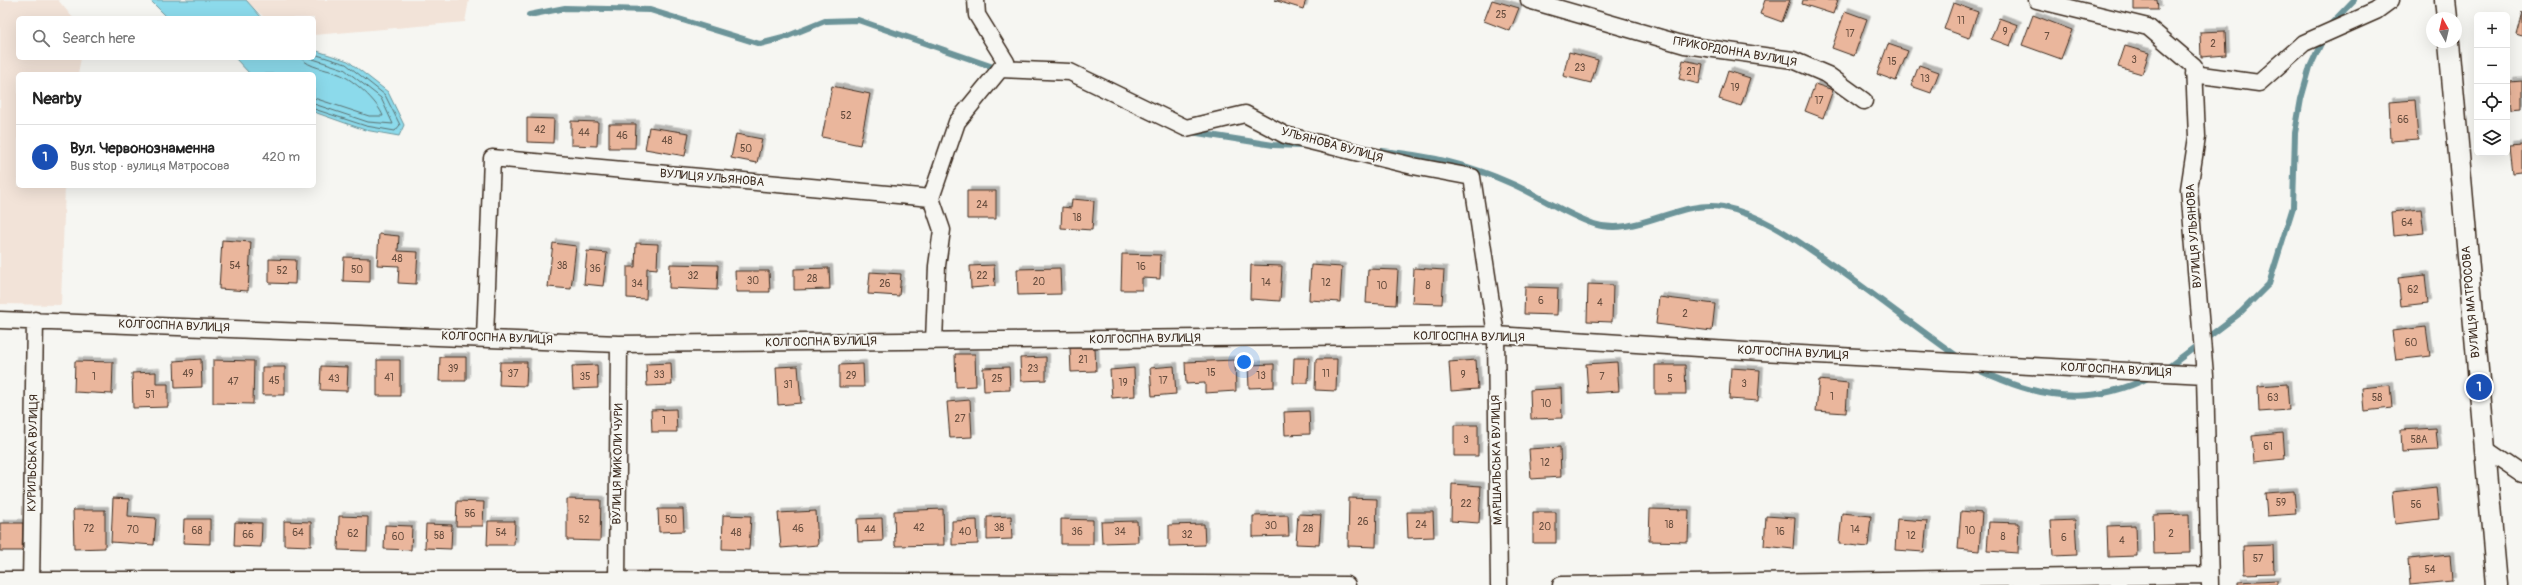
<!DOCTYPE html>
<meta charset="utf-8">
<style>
:root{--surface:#fff;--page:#f2f2f2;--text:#222;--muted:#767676;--line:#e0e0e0;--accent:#0b8043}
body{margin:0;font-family:Pangolin,sans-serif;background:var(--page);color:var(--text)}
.controls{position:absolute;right:12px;top:12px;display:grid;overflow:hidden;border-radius:6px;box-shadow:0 4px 16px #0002}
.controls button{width:36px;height:36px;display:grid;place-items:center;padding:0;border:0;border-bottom:1px solid var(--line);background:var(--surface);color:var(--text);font:20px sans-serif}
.compass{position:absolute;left:2426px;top:12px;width:36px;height:36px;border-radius:50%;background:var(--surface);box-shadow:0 4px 16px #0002;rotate:352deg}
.you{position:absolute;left:1244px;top:362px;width:14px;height:14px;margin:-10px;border:3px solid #fff;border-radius:50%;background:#1a73e8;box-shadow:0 0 0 6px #1a73e833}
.badge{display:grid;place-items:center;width:26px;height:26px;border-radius:50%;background:var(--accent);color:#fff;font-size:13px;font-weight:700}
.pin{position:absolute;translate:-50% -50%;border:2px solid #fff;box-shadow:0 1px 4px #0006}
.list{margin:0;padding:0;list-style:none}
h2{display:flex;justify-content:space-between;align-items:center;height:52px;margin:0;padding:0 16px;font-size:17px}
h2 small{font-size:13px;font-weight:400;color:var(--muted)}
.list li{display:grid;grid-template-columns:26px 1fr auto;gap:12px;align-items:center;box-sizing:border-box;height:64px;padding:0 16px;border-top:1px solid var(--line)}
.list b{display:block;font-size:15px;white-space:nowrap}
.list p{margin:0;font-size:13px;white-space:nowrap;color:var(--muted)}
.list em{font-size:13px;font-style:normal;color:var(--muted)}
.icon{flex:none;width:22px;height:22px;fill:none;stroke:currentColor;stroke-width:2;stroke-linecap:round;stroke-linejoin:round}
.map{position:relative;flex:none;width:2522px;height:585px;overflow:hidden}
.search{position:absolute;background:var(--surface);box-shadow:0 4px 16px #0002;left:16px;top:16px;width:300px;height:44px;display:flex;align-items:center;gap:10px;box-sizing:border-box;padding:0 14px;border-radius:6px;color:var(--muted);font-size:15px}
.panel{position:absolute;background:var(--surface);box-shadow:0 4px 16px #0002;left:16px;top:72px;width:300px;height:116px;border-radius:6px}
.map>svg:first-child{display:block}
.built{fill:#f2e3d8}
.water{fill:#8cdaeb;stroke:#6c9499}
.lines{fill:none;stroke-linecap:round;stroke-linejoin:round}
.shore{stroke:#5b7070;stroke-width:1}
.stream{stroke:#6c9499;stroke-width:6}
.building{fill:#eab69c;stroke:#3b2a1e;filter:url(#shadow)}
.minor-casing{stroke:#3b2a1e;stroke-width:19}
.tertiary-casing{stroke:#3b2a1e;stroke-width:23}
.minor{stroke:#f6f6f2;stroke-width:16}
.tertiary{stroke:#f6f6f2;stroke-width:20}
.labels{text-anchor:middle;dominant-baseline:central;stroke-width:4;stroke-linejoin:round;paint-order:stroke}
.number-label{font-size:10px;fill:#674d3e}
.street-label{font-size:12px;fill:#3b2a1e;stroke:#f6f6f2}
</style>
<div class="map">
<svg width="2522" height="585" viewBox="0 0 2522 585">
<defs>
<filter id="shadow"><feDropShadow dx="3.5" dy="-3.5" stdDeviation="0" flood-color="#0004"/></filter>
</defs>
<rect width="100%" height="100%" fill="#f6f6f2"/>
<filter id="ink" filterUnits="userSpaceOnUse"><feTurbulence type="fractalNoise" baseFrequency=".025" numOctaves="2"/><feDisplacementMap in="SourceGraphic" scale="8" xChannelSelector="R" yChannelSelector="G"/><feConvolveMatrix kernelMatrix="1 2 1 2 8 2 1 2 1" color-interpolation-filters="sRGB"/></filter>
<g filter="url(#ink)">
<path class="built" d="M 0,0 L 58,0 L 73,18 L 18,18 L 18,58 L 81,58 L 78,74 L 18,74 L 18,186 L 65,186 L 61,305 L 0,304 Z
M 245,0 L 469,0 L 465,22 L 314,35 L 314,18 L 265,18 Z"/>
<path class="water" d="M 150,0 L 246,0 L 262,18 L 168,18 Z
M 314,50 L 348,61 L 388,92 L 404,125 L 399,136 L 365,130 L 314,112 L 314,74 L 250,74 L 235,58 L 314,58 Z"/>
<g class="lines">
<path class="shore" d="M 314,54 L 346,64 L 385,95 L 400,125 L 395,131 L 366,126 L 314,109
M 301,58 C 309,68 327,69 339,74 C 353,79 378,102 383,116 L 369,116 L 314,98
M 310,58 L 344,69 L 381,98 L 393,124 L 368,122 L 314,104"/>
<path class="stream" d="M 529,15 L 565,8 L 650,10 L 760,44 L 783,38 L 825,21 L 858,20 L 999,69
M 2329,26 L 2354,0
M 1191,132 L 1273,145 L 1303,146
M 1382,151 C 1427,155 1468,164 1510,183 C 1538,195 1565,214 1594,224 C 1635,238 1679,199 1723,207 C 1764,215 1798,241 1831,264 C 1875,295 1917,328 1961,359
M 1974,367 C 1982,373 1993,376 2002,380 C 2053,401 2100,402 2150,377
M 2166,369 L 2240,313 L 2269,284 L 2293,207 L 2295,133 L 2301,99 L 2310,67 L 2324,37"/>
</g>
<path class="building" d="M 1274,0 L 1306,0 L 1303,9 Z
M 1492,0 L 1519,8 L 1510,31 L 1484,21 Z
M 1765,0 L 1790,0 L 1782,22 L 1760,14 Z
M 1803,0 L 1838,0 L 1833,14 L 1802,4 Z
M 2134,0 L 2157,0 L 2158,10 L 2134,10 Z
M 1953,3 L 1978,12 L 1969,38 L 1944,29 Z
M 1845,11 L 1867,19 L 1854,56 L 1832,48 Z
M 2522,12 L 2522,36 L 2516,34 Z
M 2033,15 L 2072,30 L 2061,59 L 2022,45 Z
M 1999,18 L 2018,25 L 2010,46 L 1991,39 Z
M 2225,31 L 2226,55 L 2201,57 L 2200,32 Z
M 1888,44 L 1908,51 L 1896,81 L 1877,74 Z
M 2125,46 L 2149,53 L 2142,74 L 2118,67 Z
M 1569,52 L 1598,60 L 1591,83 L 1563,76 Z
M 1683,60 L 1703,64 L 1699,84 L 1679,79 Z
M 1919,65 L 1939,72 L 1931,93 L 1911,86 Z
M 1728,71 L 1750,78 L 1741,106 L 1719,99 Z
M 2522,81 L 2522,108 L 2512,109 L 2510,82 Z
M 1815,84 L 1833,90 L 1823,118 L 1805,111 Z
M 832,86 L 870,94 L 860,145 L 822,137 Z
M 2415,100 L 2418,139 L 2391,141 L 2389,102 Z
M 527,118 L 554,119 L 553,143 L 527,142 Z
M 571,121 L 598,122 L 597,146 L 571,145 Z
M 609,124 L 636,124 L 635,148 L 609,148 Z
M 649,127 L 689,133 L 685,156 L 645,149 Z
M 736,134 L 762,139 L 757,163 L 731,158 Z
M 2522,145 L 2522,172 L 2512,173 L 2509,146 Z
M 967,191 L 996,191 L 996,219 L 967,219 Z
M 1072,199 L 1094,201 L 1092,230 L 1061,228 L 1062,207 L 1071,208 Z
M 2421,209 L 2424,233 L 2393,236 L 2391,212 Z
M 379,234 L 399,236 L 398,251 L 418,252 L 416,284 L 398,283 L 399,266 L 377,265 Z
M 222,240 L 251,242 L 248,291 L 219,289 Z
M 553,243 L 576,246 L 571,289 L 548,287 Z
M 636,243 L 658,244 L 657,269 L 647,268 L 646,299 L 627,298 L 627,267 L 635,267 Z
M 587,251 L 607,253 L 603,286 L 584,284 Z
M 1122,254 L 1161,255 L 1160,279 L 1142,278 L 1142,290 L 1121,290 Z
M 344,257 L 370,258 L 370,282 L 343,281 Z
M 269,259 L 296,260 L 295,284 L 269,283 Z
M 670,264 L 718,265 L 717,290 L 669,288 Z
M 994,265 L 995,286 L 971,288 L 970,266 Z
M 1251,265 L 1282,266 L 1280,301 L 1250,299 Z
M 1311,265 L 1342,267 L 1340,302 L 1309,300 Z
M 829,268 L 830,289 L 794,290 L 794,269 Z
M 1060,268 L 1061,294 L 1018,295 L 1017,269 Z
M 1414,268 L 1444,270 L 1442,304 L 1412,303 Z
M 1368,269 L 1398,270 L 1396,305 L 1366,303 Z
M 735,271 L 769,271 L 770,292 L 736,292 Z
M 870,272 L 901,274 L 899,296 L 868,294 Z
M 2425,275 L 2428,303 L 2401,306 L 2398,278 Z
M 1588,284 L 1613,285 L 1612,322 L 1587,321 Z
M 1525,287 L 1558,288 L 1557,315 L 1524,314 Z
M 1659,297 L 1715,304 L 1712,331 L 1656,324 Z
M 2426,327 L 2430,356 L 2396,360 L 2392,331 Z
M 1070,348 L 1095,348 L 1096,371 L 1071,372 Z
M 955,354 L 975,354 L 976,386 L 956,387 Z
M 440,357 L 466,357 L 466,381 L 439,381 Z
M 1046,357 L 1046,380 L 1021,381 L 1020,358 Z
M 1294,358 L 1309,358 L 1308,383 L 1293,383 Z
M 201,359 L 202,387 L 175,388 L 174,361 Z
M 1316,359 L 1337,359 L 1336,391 L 1315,390 Z
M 213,360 L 254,361 L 253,404 L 213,403 Z
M 377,360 L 400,360 L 400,396 L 377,396 Z
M 1235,360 L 1236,391 L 1205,393 L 1205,383 L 1186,384 L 1185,362 Z
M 1476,360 L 1478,389 L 1451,391 L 1449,362 Z
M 75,361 L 113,362 L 112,394 L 74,392 Z
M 500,362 L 527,362 L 526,386 L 499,385 Z
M 1617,362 L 1619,391 L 1588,393 L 1586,364 Z
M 671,363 L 672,385 L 647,386 L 646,364 Z
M 863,364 L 864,387 L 839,387 L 839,365 Z
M 1274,364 L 1274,387 L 1249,388 L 1248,365 Z
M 597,365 L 598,388 L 573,389 L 572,366 Z
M 1655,365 L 1685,365 L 1686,394 L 1655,394 Z
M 321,366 L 348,367 L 347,391 L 320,390 Z
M 798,366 L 801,403 L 778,405 L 776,367 Z
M 1174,366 L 1176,394 L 1152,396 L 1150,368 Z
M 262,367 L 285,367 L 285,395 L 262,395 Z
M 1009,367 L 1010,390 L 984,391 L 983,368 Z
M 1134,368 L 1135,396 L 1112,398 L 1110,370 Z
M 1731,368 L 1760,370 L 1758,401 L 1729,399 Z
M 156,372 L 156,384 L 168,384 L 168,407 L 133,408 L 132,373 Z
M 1819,380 L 1848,383 L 1846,413 L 1816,411 Z
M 2287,384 L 2289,410 L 2259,412 L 2258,386 Z
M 2390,385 L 2392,408 L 2364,411 L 2362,388 Z
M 1561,388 L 1562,418 L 1531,419 L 1530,390 Z
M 970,400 L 972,437 L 950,438 L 947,402 Z
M 676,409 L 677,432 L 652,432 L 651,410 Z
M 1309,411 L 1310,434 L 1285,435 L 1284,412 Z
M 1454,425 L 1478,425 L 1478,456 L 1454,456 Z
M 2436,428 L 2438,450 L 2402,452 L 2401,430 Z
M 2283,433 L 2285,459 L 2254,462 L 2252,436 Z
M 1560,447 L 1561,477 L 1531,479 L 1529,449 Z
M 1452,484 L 1481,486 L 1479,523 L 1451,521 Z
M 2436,487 L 2439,519 L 2395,524 L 2392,492 Z
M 2294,491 L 2296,514 L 2267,516 L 2265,493 Z
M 113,498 L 129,499 L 128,516 L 156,518 L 154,545 L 111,542 Z
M 1349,498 L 1377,499 L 1376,547 L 1348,546 Z
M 567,499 L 601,500 L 600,541 L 567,540 Z
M 457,501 L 484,502 L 483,526 L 456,526 Z
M 658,509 L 683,509 L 684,531 L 659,532 Z
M 943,509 L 944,545 L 895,546 L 894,511 Z
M 1650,509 L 1689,510 L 1688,542 L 1649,541 Z
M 73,510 L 105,510 L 105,548 L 74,549 Z
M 816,511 L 818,545 L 781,548 L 778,513 Z
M 1961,511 L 1982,513 L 1979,551 L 1958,549 Z
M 1407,512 L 1433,512 L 1434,537 L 1408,538 Z
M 1533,512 L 1556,512 L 1556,543 L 1533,543 Z
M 1842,513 L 1871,516 L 1868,547 L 1839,544 Z
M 1298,514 L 1321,515 L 1319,545 L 1296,544 Z
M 2189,514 L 2190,553 L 2154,554 L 2153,515 Z
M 723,515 L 751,516 L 749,550 L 722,549 Z
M 1288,515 L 1289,536 L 1253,537 L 1253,516 Z
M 339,516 L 368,517 L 367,551 L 338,550 Z
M 1011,516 L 1012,539 L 987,540 L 987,517 Z
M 1766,516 L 1795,518 L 1793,549 L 1764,546 Z
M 882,518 L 883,541 L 858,542 L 857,519 Z
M 184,519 L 210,519 L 210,544 L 183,543 Z
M 1061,519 L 1093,520 L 1093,544 L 1061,544 Z
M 1897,519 L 1927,521 L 1924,552 L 1895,550 Z
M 977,520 L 978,544 L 952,545 L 952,521 Z
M 2075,520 L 2077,555 L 2053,556 L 2051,521 Z
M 284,521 L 311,522 L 311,546 L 284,545 Z
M 488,521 L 515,521 L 514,545 L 487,545 Z
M 1137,521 L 1138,542 L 1102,543 L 1101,522 Z
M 235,522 L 262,523 L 261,547 L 234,546 Z
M 1989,522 L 2019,523 L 2018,553 L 1987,551 Z
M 0,523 L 23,523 L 22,551 L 0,551 Z
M 426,524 L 452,525 L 451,549 L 425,548 Z
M 1204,524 L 1205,545 L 1169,546 L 1169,525 Z
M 385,525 L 412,526 L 411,550 L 384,549 Z
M 2136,525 L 2137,556 L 2108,557 L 2107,526 Z
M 2273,545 L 2274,573 L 2244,574 L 2243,546 Z
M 2450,555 L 2452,581 L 2410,585 L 2408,559 Z
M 2277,580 L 2277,585 L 2238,585 L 2238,582 Z"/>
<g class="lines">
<defs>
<path id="minor" d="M 1529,0 L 1685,45 L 1793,60 L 1828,75 L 1864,101
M 2037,0 L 2148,27 L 2194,66 L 2197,137 L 2189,189 L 2205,375
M 1000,69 L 1070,72 L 1186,128 L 1245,114 L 1285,135 L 1413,166 L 1472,177 L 1496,335 L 1499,585
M 2194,74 L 2259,83 L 2304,43 L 2376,11 L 2391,0
M 931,198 L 957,122 L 1006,62 L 977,15 L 976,0
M 931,198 L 942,230 L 937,266 L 934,341
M 0,320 L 619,344 L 1496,335 L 1761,352 L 2205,375 L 2210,585
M 485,338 L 492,158 L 931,198
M 2484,448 L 2522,474
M 0,580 L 617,580 L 1347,585
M 31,585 L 35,320
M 617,585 L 619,344
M 1561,585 L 2209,575"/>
<path id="tertiary" d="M 2445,0 L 2447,18
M 2449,42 L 2497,585"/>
</defs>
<use href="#minor" class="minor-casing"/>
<use href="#tertiary" class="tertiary-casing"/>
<use href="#minor" class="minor"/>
<use href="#tertiary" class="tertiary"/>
</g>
</g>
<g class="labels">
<g class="number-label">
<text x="1501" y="15">25</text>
<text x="1961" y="21">11</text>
<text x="2005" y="32">9</text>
<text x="1850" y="34">17</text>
<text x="2047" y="37">7</text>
<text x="2213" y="44">2</text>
<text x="2134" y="60">3</text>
<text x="1892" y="62">15</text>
<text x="1580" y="68">23</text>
<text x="1691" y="72">21</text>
<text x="1925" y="79">13</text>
<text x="1735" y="88">19</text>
<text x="1819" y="101">17</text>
<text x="846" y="116">52</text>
<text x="2403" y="120">66</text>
<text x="540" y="130">42</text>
<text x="584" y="133">44</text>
<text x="622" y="136">46</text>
<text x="667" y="141">48</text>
<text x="746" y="149">50</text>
<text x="982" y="205">24</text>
<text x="1077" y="218">18</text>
<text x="2407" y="223">64</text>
<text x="397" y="259">48</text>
<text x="235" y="266">54</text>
<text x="562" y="266">38</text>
<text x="1141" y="267">16</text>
<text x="595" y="269">36</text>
<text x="357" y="270">50</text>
<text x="282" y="271">52</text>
<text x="693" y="276">32</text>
<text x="982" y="276">22</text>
<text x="812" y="279">28</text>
<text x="753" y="281">30</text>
<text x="1039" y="282">20</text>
<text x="1266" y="283">14</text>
<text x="1326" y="283">12</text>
<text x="637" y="284">34</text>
<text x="885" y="284">26</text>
<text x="1382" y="286">10</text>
<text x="1428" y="286">8</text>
<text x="2413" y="290">62</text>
<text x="1541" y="301">6</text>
<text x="1600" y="303">4</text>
<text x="1685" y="314">2</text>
<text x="2411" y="343">60</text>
<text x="1083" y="360">21</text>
<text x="453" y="369">39</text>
<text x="1033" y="369">23</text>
<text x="1211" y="373">15</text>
<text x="188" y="374">49</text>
<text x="513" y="374">37</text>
<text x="1326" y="374">11</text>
<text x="659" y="375">33</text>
<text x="1463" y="375">9</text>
<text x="851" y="376">29</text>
<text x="1261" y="376">13</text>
<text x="94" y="377">1</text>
<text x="585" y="377">35</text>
<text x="1602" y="377">7</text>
<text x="389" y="378">41</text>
<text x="334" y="379">43</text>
<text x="997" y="379">25</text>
<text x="1670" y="379">5</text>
<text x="274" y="381">45</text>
<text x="1163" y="381">17</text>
<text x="233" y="382">47</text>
<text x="1123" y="383">19</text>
<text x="1744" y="384">3</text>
<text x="788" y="385">31</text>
<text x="150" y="395">51</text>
<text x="1832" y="397">1</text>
<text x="2273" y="398">63</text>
<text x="2377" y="398">58</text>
<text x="1546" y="404">10</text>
<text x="960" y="419">27</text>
<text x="664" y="421">1</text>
<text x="1466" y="440">3</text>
<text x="2419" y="440">58А</text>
<text x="2268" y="447">61</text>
<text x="1545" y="463">12</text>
<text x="2281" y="503">59</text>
<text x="1466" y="504">22</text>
<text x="2416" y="505">56</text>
<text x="470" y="514">56</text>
<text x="584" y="520">52</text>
<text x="671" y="520">50</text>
<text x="1363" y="522">26</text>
<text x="1421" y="525">24</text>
<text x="1669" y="525">18</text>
<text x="1271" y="526">30</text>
<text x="1545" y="527">20</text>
<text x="919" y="528">42</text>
<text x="999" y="528">38</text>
<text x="89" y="529">72</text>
<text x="798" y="529">46</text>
<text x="1308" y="529">28</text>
<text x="133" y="530">70</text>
<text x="870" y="530">44</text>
<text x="1855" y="530">14</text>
<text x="197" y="531">68</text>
<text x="1970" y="531">10</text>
<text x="965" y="532">40</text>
<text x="1077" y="532">36</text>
<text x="1120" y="532">34</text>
<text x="1780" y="532">16</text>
<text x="298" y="533">64</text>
<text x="501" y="533">54</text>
<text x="736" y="533">48</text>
<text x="353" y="534">62</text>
<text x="2171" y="534">2</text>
<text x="248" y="535">66</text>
<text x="1187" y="535">32</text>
<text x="439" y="536">58</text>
<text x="1911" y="536">12</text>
<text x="398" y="537">60</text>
<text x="2003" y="537">8</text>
<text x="2064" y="538">6</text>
<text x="2122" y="541">4</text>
<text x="2258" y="559">57</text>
<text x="2430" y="570">54</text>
</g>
<g class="street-label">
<text transform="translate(1735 52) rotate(10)">ПРИКОРДОННА ВУЛИЦЯ</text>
<text transform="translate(1332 145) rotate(15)">УЛЬЯНОВА ВУЛИЦЯ</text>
<text transform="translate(712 178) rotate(5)">ВУЛИЦЯ УЛЬЯНОВА</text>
<text transform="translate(2194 236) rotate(-94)">ВУЛИЦЯ УЛЬЯНОВА</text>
<text transform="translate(2471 302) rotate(-95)">ВУЛИЦЯ МАТРОСОВА</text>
<text transform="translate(174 326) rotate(2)">КОЛГОСПНА ВУЛИЦЯ</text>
<text transform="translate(1469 337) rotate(1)">КОЛГОСПНА ВУЛИЦЯ</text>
<text transform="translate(497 338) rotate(2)">КОЛГОСПНА ВУЛИЦЯ</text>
<text transform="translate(1145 339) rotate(-1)">КОЛГОСПНА ВУЛИЦЯ</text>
<text transform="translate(821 342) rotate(-1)">КОЛГОСПНА ВУЛИЦЯ</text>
<text transform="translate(1793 353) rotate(3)">КОЛГОСПНА ВУЛИЦЯ</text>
<text transform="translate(2116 370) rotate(3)">КОЛГОСПНА ВУЛИЦЯ</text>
<text transform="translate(33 453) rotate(-89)">КУРИЛЬСЬКА ВУЛИЦЯ</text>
<text transform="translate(1497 460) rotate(-91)">МАРШАЛЬСЬКА ВУЛИЦЯ</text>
<text transform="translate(618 464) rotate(-89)">ВУЛИЦЯ МИКОЛИ ЧУРИ</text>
</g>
</g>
</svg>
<div class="controls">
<button>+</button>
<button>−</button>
<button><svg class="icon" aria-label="locate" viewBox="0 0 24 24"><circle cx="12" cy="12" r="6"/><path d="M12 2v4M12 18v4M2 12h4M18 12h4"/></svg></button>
<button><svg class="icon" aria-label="layers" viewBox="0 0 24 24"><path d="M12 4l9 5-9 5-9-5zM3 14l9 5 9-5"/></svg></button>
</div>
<svg class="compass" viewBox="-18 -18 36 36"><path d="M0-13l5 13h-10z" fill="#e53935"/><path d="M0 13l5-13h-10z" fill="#767676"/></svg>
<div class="you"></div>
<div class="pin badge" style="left:2479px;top:387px;background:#1a4fb4">1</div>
<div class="search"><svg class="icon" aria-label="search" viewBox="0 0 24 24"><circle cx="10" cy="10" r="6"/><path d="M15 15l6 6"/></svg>Search here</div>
<section class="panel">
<h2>Nearby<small></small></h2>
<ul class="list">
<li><span class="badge" style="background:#1a4fb4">1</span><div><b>Вул. Червонознаменна</b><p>Bus stop · вулиця Матросова</p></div><em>420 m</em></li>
</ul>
</section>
</div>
